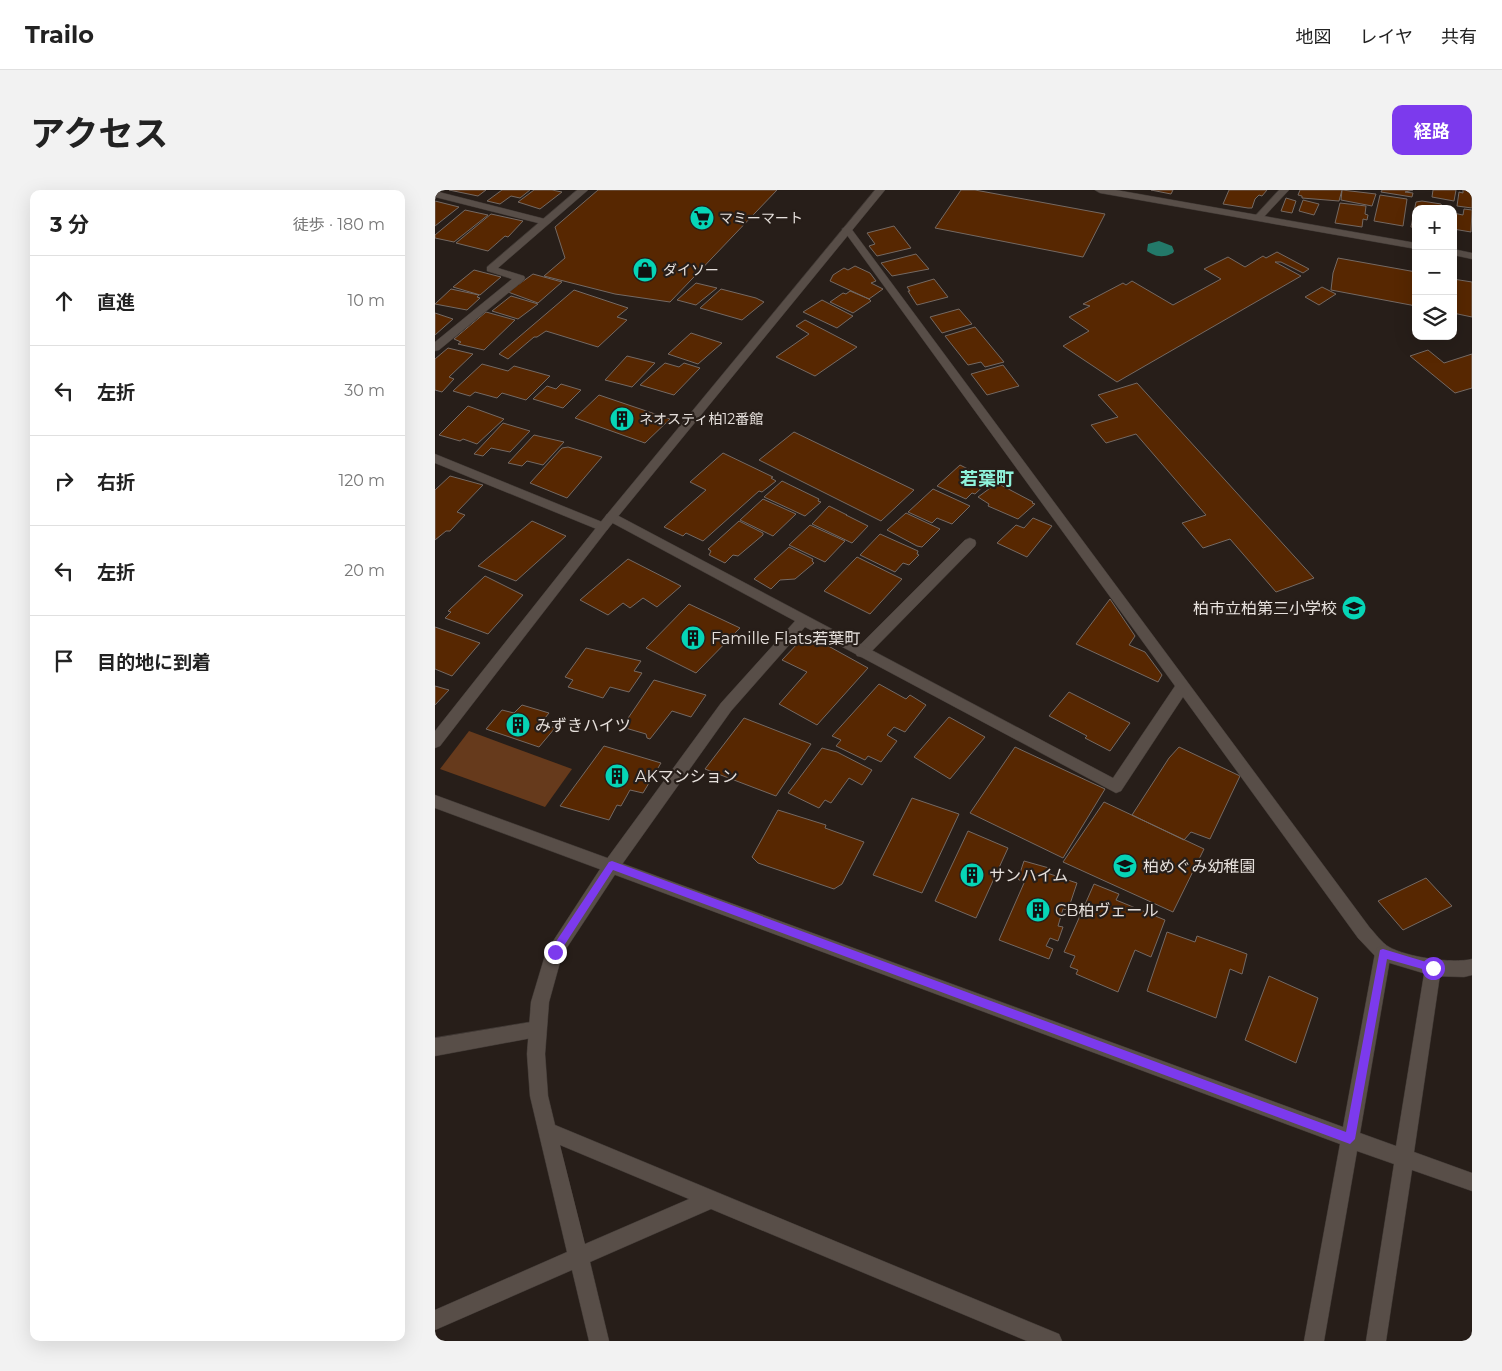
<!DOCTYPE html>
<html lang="ja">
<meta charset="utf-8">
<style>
:root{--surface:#fff;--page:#f2f2f2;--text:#222;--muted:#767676;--line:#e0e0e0;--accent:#7c3aed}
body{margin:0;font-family:Montserrat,"Noto Sans JP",sans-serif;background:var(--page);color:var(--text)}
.controls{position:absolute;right:15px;top:15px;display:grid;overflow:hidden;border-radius:10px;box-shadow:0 5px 20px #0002}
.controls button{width:45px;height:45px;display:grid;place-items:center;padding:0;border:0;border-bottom:1px solid var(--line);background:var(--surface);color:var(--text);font:25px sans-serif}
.stop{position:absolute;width:15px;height:15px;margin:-11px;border:4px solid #7c3aed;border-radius:50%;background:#fff}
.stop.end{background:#7c3aed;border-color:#fff;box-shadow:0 1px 5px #0008}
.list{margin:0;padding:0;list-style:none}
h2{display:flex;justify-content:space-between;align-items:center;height:65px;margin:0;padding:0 20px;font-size:21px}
h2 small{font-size:16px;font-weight:400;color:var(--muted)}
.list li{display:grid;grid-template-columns:32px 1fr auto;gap:15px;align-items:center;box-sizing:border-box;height:90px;padding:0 20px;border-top:1px solid var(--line)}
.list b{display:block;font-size:19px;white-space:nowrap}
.list em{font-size:16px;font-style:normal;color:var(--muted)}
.icon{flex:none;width:28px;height:28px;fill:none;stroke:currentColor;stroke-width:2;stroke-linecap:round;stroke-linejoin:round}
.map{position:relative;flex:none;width:1037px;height:1151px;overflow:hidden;border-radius:10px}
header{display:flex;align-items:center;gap:30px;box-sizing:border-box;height:70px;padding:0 25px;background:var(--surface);border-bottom:1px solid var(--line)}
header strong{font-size:24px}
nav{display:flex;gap:28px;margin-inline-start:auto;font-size:18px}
.intro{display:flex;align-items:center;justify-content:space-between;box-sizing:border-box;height:120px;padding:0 30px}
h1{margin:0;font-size:35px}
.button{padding:12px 22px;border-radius:10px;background:var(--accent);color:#fff;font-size:18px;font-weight:700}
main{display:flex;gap:30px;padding:0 30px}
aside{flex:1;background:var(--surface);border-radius:10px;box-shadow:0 5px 20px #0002}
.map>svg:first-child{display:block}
.green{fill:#663a1c}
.water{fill:#237969}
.building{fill:#572701;stroke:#746963}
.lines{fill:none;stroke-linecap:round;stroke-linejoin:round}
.service-casing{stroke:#3f3834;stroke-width:1}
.minor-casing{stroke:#3f3834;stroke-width:1}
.tertiary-casing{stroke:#3f3834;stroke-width:1}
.service{fill:#584e48;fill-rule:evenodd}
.minor{fill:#584e48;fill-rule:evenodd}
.tertiary{fill:#584e48;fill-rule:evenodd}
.route{fill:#7c3aed}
.labels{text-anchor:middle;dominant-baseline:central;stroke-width:4.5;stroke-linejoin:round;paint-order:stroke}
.far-poi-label{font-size:14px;fill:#e6e0dc;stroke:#271e19;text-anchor:start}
.poi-label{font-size:16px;fill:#e6e0dc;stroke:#271e19;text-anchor:start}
.neighbourhood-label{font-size:18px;font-weight:bold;fill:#8ff3db;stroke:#271e19}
</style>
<header>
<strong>Trailo</strong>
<nav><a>地図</a><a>レイヤ</a><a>共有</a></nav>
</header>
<div class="intro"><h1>アクセス</h1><a class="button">経路</a></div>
<main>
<aside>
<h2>3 分<small>徒歩 · 180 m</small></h2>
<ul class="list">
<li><svg class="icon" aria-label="ahead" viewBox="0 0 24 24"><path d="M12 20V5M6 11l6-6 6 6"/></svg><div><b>直進</b></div><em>10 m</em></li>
<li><svg class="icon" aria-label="left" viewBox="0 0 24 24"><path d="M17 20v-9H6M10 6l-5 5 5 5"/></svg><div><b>左折</b></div><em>30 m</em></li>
<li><svg class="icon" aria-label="right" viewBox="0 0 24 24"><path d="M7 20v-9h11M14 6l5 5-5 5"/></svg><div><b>右折</b></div><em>120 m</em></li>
<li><svg class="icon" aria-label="left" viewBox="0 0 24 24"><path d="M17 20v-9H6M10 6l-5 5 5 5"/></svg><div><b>左折</b></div><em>20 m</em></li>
<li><svg class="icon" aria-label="arrive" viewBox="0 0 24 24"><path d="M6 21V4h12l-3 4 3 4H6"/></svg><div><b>目的地に到着</b></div></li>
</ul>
</aside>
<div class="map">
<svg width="1037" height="1151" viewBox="0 0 1037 1151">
<rect width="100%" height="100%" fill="#271e19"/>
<path class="green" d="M 34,541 L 137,579 L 110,617 L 5,579 Z"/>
<path class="water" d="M 724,51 L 737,56 L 739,61 L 738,63 C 729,68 720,67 712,61 L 713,54 Z"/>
<path class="building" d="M 14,0 L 51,0 L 43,6 Z
M 67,0 L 95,0 L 85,8 L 76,6 L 65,14 L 52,11 Z
M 99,0 L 117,0 L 127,2 L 105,19 L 83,12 Z
M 163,0 L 342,0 L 235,112 L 180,104 L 109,86 L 130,68 L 120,37 Z
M 526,0 L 540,0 L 670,24 L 648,67 L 500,38 Z
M 716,0 L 738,0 L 736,4 Z
M 794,0 L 832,0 L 827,6 L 824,5 L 820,9 L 817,18 L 813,18 L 788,14 Z
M 865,0 L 907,0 L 904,11 L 867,8 L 867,6 L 863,5 Z
M 907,0 L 941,4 L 937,16 L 906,10 Z
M 947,0 L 978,0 L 970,2 L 978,3 L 977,7 L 946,2 Z
M 998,0 L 1021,0 L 1019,11 L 997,7 Z
M 1028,0 L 1037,1 L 1037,18 L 1022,16 L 1024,2 L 1028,3 Z
M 945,5 L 972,9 L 968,36 L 939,31 Z
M 851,8 L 861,11 L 857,23 L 846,21 Z
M 868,10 L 884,14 L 879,25 L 864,21 Z
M 0,11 L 24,17 L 0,36 Z
M 987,11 L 1006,14 L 1008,19 L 981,19 L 981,38 L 976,37 L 981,12 Z
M 905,13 L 931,16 L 930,24 L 933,25 L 932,30 L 928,29 L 927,37 L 900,33 Z
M 1029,19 L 1037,20 L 1036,42 L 1018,39 L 1018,23 L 1028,25 Z
M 30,20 L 53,25 L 19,52 L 0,48 L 0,45 Z
M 56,24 L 88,31 L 73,47 L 70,46 L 53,61 L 21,53 Z
M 459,36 L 476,58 L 442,66 L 434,56 L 440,54 L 432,43 Z
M 842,62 L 874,79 L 868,83 L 846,72 L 840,72 L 866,86 L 682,192 L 628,156 L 654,141 L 634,127 L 655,116 L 648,114 L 688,93 L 691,95 L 697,91 L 738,115 L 786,89 L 769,79 L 793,67 L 810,77 L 828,66 L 831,68 Z
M 481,64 L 494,79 L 457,86 L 446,73 Z
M 903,68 L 981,82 L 981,116 L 896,100 L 898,83 Z
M 420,76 L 435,83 L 441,91 L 436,93 L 448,99 L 434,109 L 395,91 L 398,85 L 409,78 L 413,80 Z
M 39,80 L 66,87 L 45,105 L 18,97 Z
M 98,84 L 127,92 L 103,113 L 73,102 Z
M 499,89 L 513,107 L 482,115 L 473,101 L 475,101 L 472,97 Z
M 1018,89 L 1037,92 L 1037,127 L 1018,123 Z
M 261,93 L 282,98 L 261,115 L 242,110 Z
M 887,97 L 901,104 L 884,115 L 870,107 Z
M 16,99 L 44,105 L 42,107 L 45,108 L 32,120 L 0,114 Z
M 286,99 L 321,108 L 329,112 L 307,130 L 265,118 Z
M 139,100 L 193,118 L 182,127 L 192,130 L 163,157 L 111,141 L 102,147 L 99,147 L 73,169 L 64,164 Z
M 415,101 L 434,109 L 436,111 L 418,123 L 395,112 L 408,103 L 411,104 Z
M 76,106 L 103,114 L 83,129 L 57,121 Z
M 387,110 L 418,126 L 402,138 L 368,122 Z
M 524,119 L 537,134 L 507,143 L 495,127 Z
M 51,122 L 80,130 L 49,160 L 23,154 L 26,152 L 19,149 Z
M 0,123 L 18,129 L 0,145 Z
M 370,130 L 422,157 L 380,186 L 341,167 L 374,144 L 361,136 Z
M 540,137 L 569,172 L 550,177 L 546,172 L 533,175 L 510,146 Z
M 256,143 L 287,153 L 263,174 L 233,164 Z
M 13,158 L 38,164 L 14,187 L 19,189 L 7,202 L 0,200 L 0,169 Z
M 993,160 L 1009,173 L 1037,164 L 1037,198 L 1020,203 L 975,166 Z
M 192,166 L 220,173 L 197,197 L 170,190 Z
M 230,173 L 244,177 L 249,173 L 265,178 L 239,205 L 205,195 Z
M 47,174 L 73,181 L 79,176 L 115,186 L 91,210 L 67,203 L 62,208 L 40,202 L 35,206 L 18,201 Z
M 568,175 L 584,196 L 552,205 L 536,184 Z
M 702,193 L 879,388 L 841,402 L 795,349 L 768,358 L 747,333 L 771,325 L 701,244 L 671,253 L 656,235 L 683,227 L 663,205 Z
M 126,194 L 146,200 L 128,218 L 98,209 L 112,196 L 121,199 Z
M 164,205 L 235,229 L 210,253 L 140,228 Z
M 33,216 L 69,229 L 42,254 L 28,249 L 25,251 L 4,245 Z
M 68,233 L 95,241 L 75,262 L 56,258 L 48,266 L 39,264 Z
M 359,242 L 479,300 L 446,331 L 324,270 Z
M 99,245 L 129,252 L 108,275 L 92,271 L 87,276 L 73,273 Z
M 133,257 L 167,267 L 132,308 L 95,293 L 127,258 Z
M 288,263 L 338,287 L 336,288 L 341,291 L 327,302 L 324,301 L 268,351 L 251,343 L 248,346 L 229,337 L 271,300 L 255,292 Z
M 525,275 L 555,290 L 540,304 L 537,303 L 531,309 L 502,296 Z
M 15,286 L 48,295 L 22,322 L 30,325 L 15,341 L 11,341 L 0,350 L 0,300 Z
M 347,291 L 384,309 L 383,311 L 386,312 L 370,326 L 329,307 Z
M 562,293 L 598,312 L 597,313 L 600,314 L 583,329 L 553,316 L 554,314 L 543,307 Z
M 498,299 L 535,316 L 517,334 L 502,328 L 497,333 L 473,322 Z
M 328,309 L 361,324 L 338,346 L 305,330 Z
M 394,316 L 412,325 L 411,325 L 433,336 L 417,353 L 377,334 Z
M 471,323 L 505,339 L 487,357 L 482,356 L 452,340 Z
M 598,328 L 617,336 L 592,367 L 562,353 L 581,335 L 589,338 Z
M 97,331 L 131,346 L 81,391 L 43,376 Z
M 304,331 L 328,343 L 328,345 L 303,366 L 298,365 L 290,373 L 274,365 L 276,361 L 273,359 Z
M 375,335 L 410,351 L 390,372 L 354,355 Z
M 445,344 L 483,361 L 482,364 L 484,365 L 474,375 L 468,373 L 460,382 L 425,365 Z
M 354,357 L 378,369 L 377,371 L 379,373 L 360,389 L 345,390 L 336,399 L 319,389 Z
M 422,367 L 467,389 L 435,424 L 389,401 Z
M 193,369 L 246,396 L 222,417 L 208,408 L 195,418 L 188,413 L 173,425 L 145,410 Z
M 50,386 L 88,405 L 53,444 L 10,428 L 16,422 L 13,421 Z
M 675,409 L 700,446 L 694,455 L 710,462 L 727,485 L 723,492 L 641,454 Z
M 254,414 L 305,438 L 261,483 L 211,458 Z
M 0,437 L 45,453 L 17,486 L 0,479 Z
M 377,447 L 433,478 L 382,535 L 344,514 L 372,482 L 347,470 L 365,451 Z
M 151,458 L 206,471 L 199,481 L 207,483 L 194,502 L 175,497 L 168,508 L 133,497 L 138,490 L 130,487 Z
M 219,490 L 271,505 L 256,527 L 237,521 L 215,549 L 212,548 L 211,544 L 187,537 Z
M 444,494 L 471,509 L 475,505 L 491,515 L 470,542 L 459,537 L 452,545 L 462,551 L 446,572 L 433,566 L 430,570 L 401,556 L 406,550 L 397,546 Z
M 0,496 L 14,500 L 0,515 Z
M 634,502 L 695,533 L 675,561 L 650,548 L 652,546 L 614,526 Z
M 87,515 L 114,523 L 106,533 L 120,538 L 104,557 L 51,539 L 67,520 L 79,523 Z
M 514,527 L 550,547 L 515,589 L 479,567 Z
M 309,528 L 376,554 L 341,606 L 270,579 Z
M 169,556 L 226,573 L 208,603 L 195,600 L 186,616 L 182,615 L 174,630 L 125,616 Z
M 580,557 L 670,599 L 628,668 L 535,623 Z
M 744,557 L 805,586 L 775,649 L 756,642 L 749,650 L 697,625 L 734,568 Z
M 387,558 L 402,562 L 437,580 L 427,595 L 414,588 L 396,613 L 390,610 L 384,618 L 353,603 Z
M 477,608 L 524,624 L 487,703 L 438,685 Z
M 669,612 L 769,659 L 738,722 L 628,672 Z
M 343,620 L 391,635 L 390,638 L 429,652 L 407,694 L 399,699 L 323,673 L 317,667 Z
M 533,641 L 573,658 L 541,728 L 500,711 Z
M 589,671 L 614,678 L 612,683 L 642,693 L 633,720 L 628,719 L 623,736 L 628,737 L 623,751 L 615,748 L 611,756 L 618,759 L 614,769 L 564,750 L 589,693 L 583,689 Z
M 991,688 L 1017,716 L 968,740 L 943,711 Z
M 659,694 L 684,704 L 681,710 L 730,730 L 716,767 L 700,760 L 683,802 L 641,784 L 643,780 L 635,777 L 640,766 L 629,762 Z
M 732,742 L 760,752 L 762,746 L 812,764 L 807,784 L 795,779 L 781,828 L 712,801 Z
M 834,786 L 883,808 L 861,873 L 810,850 Z"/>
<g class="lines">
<defs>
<path id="service" d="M 142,0 L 153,0 L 63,78 L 89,86 L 90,88 L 89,90 L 4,160 L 0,161 L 0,152 L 77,89 L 52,81 L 52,77 Z
M 844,0 L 854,0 L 826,30 L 820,30 L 820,26 Z
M 0,264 L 172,334 L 174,337 L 172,340 L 164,340 L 0,273 Z
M 535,348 L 540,350 L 541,353 L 540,356 L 432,466 L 427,467 L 422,466 L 420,462 L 422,458 L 530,350 Z
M 102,831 L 108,833 L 111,839 L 108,845 L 102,847 L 0,866 L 0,848 Z"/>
<path id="minor" d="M 660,0 L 681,0 L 981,53 L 981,59 L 665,3 Z
M 0,1 L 114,30 L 116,32 L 111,35 L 0,7 Z
M 412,36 L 415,37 L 935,738 C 940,743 947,753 954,757 C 972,767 1017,774 1037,769 L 1037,785 L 1029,787 L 998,786 L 948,771 L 942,768 L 923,748 L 748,507 L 686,601 L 681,603 L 370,437 L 296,521 L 183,680 L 127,765 L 114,812 L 110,864 L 113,906 L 120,935 L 624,1144 L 627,1151 L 592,1151 L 276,1019 L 155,1072 L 174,1151 L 154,1151 L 137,1080 L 0,1140 L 0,1120 L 132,1062 L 95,906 L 92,864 L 96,812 L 111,762 L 171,670 L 286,513 L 360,431 L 172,330 L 170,327 L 172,324 L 180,324 L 678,588 L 740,496 L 409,41 L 407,39 ZM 125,955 L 254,1009 L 150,1054 Z
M 1018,59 L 1037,63 L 1037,69 L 1018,65 Z"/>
<path id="tertiary" d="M 440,0 L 450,0 L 172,340 L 5,556 L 0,558 L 0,541 L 164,334 Z
M 0,605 L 908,937 L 940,763 L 942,758 L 948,755 L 954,758 L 956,763 L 925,943 L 961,956 L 990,778 L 992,772 L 998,770 L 1004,772 L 1006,778 L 979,962 L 1037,983 L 1037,1001 L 977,980 L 951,1151 L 931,1151 L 959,974 L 922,961 L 889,1151 L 869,1151 L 905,954 L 0,618 Z"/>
</defs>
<use href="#service" class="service-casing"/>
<use href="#minor" class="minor-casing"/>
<use href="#tertiary" class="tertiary-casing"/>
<use href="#service" class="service"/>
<use href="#minor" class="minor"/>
<use href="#tertiary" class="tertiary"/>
</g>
<path class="route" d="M 177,671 L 911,942 L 945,760 L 948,759 L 998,774 L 1003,778 L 998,782 L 952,769 L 920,949 L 915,954 L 178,680 L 123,765 L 116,765 L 116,759 L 174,672 Z"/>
<defs>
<symbol id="supermarket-disc" viewBox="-11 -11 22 22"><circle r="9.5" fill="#06d5b6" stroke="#271e19"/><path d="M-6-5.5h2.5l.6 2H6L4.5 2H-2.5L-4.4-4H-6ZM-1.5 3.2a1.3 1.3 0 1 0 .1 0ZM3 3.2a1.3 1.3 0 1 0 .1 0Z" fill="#111"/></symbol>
<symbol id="shop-disc" viewBox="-11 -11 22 22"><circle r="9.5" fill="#06d5b6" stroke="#271e19"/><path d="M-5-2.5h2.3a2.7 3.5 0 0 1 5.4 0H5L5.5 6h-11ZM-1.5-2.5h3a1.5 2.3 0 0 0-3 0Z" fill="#111"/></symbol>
<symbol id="building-disc" viewBox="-11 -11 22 22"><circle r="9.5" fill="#06d5b6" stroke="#271e19"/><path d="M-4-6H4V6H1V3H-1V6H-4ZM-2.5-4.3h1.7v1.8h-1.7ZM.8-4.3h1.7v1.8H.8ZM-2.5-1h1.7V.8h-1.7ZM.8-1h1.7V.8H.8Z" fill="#111"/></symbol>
<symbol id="school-disc" viewBox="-11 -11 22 22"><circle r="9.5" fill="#06d5b6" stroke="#271e19"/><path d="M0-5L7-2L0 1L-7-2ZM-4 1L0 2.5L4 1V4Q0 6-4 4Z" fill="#111"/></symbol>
</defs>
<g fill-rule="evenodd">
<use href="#supermarket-disc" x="253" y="14" width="28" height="28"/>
<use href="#shop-disc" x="196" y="66" width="28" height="28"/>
<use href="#building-disc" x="173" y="215" width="28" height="28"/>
<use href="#school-disc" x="905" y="404" width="28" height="28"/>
<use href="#building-disc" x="244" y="434" width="28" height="28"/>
<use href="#building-disc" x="69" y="521" width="28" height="28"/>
<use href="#building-disc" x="168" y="572" width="28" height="28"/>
<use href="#school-disc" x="676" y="662" width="28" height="28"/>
<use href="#building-disc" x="523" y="671" width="28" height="28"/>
<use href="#building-disc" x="589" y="706" width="28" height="28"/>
</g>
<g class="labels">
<g class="far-poi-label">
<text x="284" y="28">マミーマート</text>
<text x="228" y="80">ダイソー</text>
<text x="204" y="229">ネオスティ柏12番館</text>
</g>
<g class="poi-label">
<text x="902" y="418" text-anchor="end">柏市立柏第三小学校</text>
<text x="276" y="448">Famille Flats若葉町</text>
<text x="100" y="535">みずきハイツ</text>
<text x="200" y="586">AKマンション</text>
<text x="708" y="676">柏めぐみ幼稚園</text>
<text x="554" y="685">サンハイム</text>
<text x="620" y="720">CB柏ヴェール</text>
</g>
<g class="neighbourhood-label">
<text x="552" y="289">若葉町</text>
</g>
</g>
</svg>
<div class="controls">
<button>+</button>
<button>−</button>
<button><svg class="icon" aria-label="layers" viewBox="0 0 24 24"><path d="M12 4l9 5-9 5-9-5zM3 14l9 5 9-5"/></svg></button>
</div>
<div class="stop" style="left:998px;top:778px"></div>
<div class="stop end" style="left:120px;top:762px"></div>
</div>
</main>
